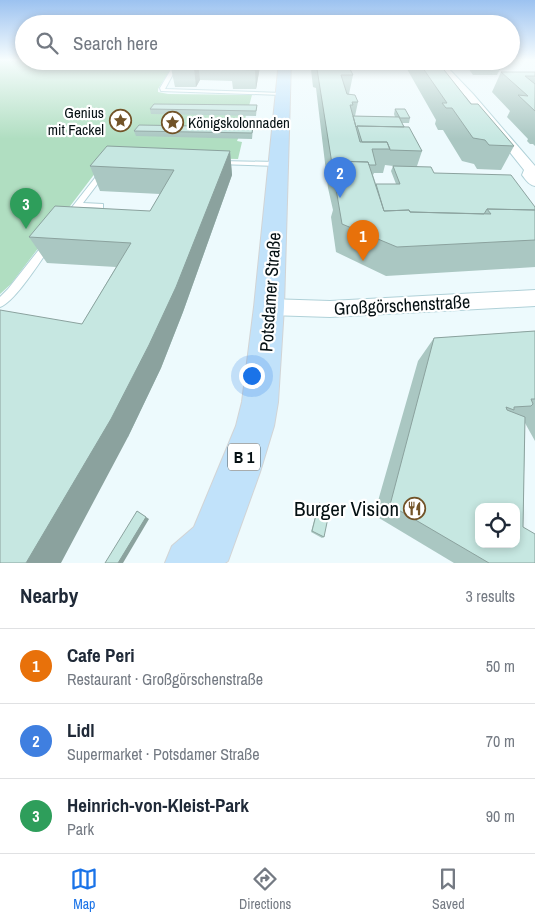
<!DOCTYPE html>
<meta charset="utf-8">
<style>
:root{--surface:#fff;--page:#f6f6f7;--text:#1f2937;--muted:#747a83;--line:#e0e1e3;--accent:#1a73e8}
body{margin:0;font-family:"Archivo Narrow",sans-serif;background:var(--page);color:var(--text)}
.controls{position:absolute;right:15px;bottom:15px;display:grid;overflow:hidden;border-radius:10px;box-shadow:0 2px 8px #0003}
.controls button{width:45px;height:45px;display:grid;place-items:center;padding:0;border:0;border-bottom:1px solid var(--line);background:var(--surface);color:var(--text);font:25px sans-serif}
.you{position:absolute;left:251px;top:375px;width:18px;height:18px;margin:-12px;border:4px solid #fff;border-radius:50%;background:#1a73e8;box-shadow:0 0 0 8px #1a73e833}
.badge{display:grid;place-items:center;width:32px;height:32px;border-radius:50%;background:var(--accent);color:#fff;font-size:16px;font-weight:700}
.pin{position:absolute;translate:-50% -41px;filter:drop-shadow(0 1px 2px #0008)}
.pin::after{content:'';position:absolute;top:26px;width:18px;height:15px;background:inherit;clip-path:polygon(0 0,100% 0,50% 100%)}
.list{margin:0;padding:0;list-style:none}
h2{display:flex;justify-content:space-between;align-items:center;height:65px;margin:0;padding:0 20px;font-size:21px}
h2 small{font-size:16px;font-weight:400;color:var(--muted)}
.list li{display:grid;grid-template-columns:32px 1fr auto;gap:15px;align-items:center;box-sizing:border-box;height:75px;padding:0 20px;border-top:1px solid var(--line)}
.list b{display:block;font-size:19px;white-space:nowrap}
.list p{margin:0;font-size:16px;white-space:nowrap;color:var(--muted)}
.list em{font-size:16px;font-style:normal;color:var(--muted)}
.icon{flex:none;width:28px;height:28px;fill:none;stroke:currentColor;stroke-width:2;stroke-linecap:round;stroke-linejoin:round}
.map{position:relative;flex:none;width:535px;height:563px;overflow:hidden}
.search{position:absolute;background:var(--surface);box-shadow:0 2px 8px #0003;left:15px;right:15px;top:15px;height:55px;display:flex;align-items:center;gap:12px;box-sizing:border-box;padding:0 18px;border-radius:28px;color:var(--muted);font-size:19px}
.sheet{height:290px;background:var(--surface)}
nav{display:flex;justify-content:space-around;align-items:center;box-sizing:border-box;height:70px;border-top:1px solid var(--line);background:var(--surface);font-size:14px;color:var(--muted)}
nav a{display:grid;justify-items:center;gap:2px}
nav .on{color:var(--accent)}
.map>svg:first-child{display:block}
.green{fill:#b0dec1}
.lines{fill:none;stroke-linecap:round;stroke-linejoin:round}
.service-casing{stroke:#b0d1d8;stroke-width:2}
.pedestrian-casing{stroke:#b0d1d8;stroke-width:2}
.minor-casing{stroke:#b0d1d8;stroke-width:2}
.primary-casing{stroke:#d2d4d5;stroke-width:2}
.service{fill:#fff;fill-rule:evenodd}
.pedestrian{fill:#fff;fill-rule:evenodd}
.minor{fill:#fff;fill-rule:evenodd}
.primary{fill:#c1e2fa;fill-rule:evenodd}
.wall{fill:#aac7c2;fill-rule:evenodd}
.shaded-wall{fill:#8ba29e}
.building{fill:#c6e7e1;stroke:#8ba29e;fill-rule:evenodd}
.labels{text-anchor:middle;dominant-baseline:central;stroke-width:4.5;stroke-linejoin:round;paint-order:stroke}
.far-poi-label{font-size:15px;fill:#051013;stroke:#fff;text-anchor:end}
.shield{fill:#fff;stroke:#50585a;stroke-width:1}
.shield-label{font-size:16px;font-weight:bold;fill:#051013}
.street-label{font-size:18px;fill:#051013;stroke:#fff}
.near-poi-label{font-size:21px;fill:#051013;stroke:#fff;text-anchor:end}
</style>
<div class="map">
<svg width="535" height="563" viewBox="0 0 535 563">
<rect width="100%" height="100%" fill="#edfafd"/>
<path class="green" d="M 0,60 L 176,61 L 158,89 L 158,92 L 168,94 L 252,95 L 249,106 L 245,111 C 248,123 241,131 237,141 L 242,142 L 238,159 L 135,157 L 99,168 L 11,284 L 0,294 Z"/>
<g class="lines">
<defs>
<path id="service" d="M 176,61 L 180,61 L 165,89 L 282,93 L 284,94 L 282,95 L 161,91 L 160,88 Z
M 219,161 L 278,162 L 281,164 L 278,166 L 217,164 L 217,162 Z
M 102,169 L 108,170 L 83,203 L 103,204 L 103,208 L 80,207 L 71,220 L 65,220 L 65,216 Z
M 48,241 L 52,244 L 51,246 C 41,260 15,302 0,307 L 0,297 L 8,289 L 45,242 Z"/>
<path id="pedestrian" d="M 435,61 L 441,61 L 447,71 L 443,71 Z"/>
<path id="minor" d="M 442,68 L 448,68 L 473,94 L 535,166 L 535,186 C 529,185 526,180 522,175 L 524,170 L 467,98 L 442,72 Z
M 535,290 L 535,306 L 330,317 L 269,315 L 262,313 L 259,307 L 262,301 L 269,299 L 330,301 Z"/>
<path id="primary" d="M 279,61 L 291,61 L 284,307 L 278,402 L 274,426 L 260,472 L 228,561 L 225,563 L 165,563 L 172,546 L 194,527 L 236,426 L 242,402 L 254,307 Z"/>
</defs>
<use href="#service" class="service-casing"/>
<use href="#pedestrian" class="pedestrian-casing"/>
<use href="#minor" class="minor-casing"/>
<use href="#primary" class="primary-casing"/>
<use href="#service" class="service"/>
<use href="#pedestrian" class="pedestrian"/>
<use href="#minor" class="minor"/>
<use href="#primary" class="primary"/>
</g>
<path class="wall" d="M 176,61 L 261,61 L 256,89 L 233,89 L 232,81 L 200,80 L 196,87 L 175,87 L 171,68 Z
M 310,61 L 349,61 L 348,69 L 353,75 L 349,94 L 358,102 L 355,116 L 395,117 L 394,114 L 395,109 L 410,118 L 409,123 L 402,123 L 422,151 L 417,166 L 434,173 L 535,207 L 535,267 L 386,276 L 336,252 L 331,217 L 333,210 L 328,188 L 316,88 L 313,87 ZM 385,165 L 393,166 L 391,171 L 396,184 L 376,184 L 373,175 L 374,173 L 383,173 Z
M 407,61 L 437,61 L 471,104 L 514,146 L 501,170 L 477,169 L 474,164 L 462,161 L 443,130 L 438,130 L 435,124 L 436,120 L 407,69 L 408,63 Z
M 460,61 L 491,61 L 501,67 L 497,75 L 473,75 L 466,65 Z
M 501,72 L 535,72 L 535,146 L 533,144 L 530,144 L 527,141 L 528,139 L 507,117 L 510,111 L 492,92 Z
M 257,105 L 256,116 L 151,114 L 150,109 Z
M 253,127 L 252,139 L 136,136 L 134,131 Z
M 230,151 L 232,175 L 183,312 L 161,368 L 128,437 L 82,324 L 116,267 L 47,263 L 29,237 L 150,211 L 160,194 L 100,191 L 90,166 Z
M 535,331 L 535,441 L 525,423 L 523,527 L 535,563 L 454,563 L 374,515 L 418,361 L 434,338 Z
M 319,503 L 324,537 L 322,538 L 311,532 L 318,506 Z"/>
<path class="shaded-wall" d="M 257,61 L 261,61 L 256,89 L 255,70 Z
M 198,62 L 200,80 L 196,87 L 194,68 Z
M 230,151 L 232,175 L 183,312 L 161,368 L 128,437 L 61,563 L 26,563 Z
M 137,511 L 149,519 L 123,563 L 118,563 Z"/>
<path class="building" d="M 176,61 L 257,61 L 255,70 L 231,69 L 234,62 L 198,62 L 194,68 L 171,68 Z
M 314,61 L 340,61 L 342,65 L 338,65 L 339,69 L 350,69 L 353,75 L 341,75 L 347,94 L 355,95 L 358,102 L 352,102 L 353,105 L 350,105 L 360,142 L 387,142 L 390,149 L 372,149 L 376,165 L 369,165 L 368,162 L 332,161 L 332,164 L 317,69 L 314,68 L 314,64 L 317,64 L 316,61 Z
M 418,61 L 437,61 L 471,104 L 478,104 L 514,146 L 489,145 L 485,140 L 473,138 L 452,108 L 446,108 L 442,103 L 447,103 Z
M 473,61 L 491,61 L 492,62 L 495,62 L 501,67 L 476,66 Z
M 501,72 L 535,72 L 535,76 L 525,76 L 535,84 L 535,111 L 518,95 L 528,96 Z
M 154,104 L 257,105 L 256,111 L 150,109 Z
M 395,109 L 405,109 L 410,118 L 400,118 Z
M 353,116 L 399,117 L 404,127 L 357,126 L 356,127 Z
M 139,125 L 253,127 L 252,133 L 134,131 Z
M 357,126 L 409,127 L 422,151 L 390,150 L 387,142 L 362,142 Z
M 107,146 L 230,151 L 176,287 L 149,345 L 111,419 L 26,563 L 0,563 L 0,310 L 82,324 L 131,243 L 29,237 L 55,206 L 150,211 L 174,170 L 90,166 Z
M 332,161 L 368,162 L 384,211 L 409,210 L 410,212 L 491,214 L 487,209 L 535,210 L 535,240 L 397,247 L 342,224 L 336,189 L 339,189 Z
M 393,166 L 431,167 L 434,173 L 511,175 L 535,207 L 535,210 L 487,209 L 484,214 L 410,212 L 409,210 L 384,211 L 376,184 L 400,184 Z
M 535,331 L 535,399 L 531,399 L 533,404 L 531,406 L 514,407 L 514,410 L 506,407 L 507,410 L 525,417 L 523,527 L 535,534 L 535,563 L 489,563 L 390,505 L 434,338 ZM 479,507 L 516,507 L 516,544 L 479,544 Z
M 319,503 L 330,508 L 324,537 L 312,531 Z
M 137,511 L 146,517 L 118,563 L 105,563 Z"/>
<linearGradient id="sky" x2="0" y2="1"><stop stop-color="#9cc2f0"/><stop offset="0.43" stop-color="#f7fdfe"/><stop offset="1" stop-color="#f7fdfe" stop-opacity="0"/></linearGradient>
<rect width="535" height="139" fill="url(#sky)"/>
<defs>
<symbol id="sight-ring" viewBox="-11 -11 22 22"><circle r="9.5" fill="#fff" stroke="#725328" stroke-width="1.5"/><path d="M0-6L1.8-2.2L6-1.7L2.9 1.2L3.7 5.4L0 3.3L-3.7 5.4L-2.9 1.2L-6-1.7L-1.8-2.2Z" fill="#725328"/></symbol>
<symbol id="restaurant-ring" viewBox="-11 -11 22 22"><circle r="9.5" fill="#fff" stroke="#725328" stroke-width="1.5"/><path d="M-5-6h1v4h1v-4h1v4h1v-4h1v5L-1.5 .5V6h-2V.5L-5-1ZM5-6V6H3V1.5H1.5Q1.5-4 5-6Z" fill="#725328"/></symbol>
</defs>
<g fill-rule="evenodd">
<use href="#sight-ring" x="108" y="108" width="25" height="25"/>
<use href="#sight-ring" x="160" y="110" width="25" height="25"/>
<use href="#restaurant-ring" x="402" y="496" width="25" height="25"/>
</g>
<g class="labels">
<g class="far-poi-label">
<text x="104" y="112">Genius<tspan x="104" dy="17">mit Fackel</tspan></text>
<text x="188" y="122" text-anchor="start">Königskolonnaden</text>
</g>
<rect class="shield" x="228" y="443.5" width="32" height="27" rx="4"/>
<g class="shield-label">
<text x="244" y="457">B 1</text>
</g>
<g class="street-label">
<text transform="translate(270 292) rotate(-86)">Potsdamer Straße</text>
<text transform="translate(402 305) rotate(-3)">Großgörschenstraße</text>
</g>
<g class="near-poi-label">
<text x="399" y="508">Burger Vision</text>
</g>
</g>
</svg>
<div class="controls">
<button><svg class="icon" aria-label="locate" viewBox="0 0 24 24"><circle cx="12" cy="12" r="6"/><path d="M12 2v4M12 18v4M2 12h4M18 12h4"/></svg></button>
</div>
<div class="you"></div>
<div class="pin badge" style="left:363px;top:261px;background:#e8710a">1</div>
<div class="pin badge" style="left:340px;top:198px;background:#3f7fe0">2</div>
<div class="pin badge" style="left:26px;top:229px;background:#2e9e5b">3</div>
<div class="search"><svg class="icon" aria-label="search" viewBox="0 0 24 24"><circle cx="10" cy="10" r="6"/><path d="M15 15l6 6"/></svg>Search here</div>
</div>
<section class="sheet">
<h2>Nearby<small>3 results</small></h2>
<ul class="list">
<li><span class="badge" style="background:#e8710a">1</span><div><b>Cafe Peri</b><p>Restaurant · Großgörschenstraße</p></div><em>50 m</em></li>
<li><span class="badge" style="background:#3f7fe0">2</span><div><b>Lidl</b><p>Supermarket · Potsdamer Straße</p></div><em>70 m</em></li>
<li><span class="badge" style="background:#2e9e5b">3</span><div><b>Heinrich-von-Kleist-Park</b><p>Park</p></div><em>90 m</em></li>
</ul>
</section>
<nav>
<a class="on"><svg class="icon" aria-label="map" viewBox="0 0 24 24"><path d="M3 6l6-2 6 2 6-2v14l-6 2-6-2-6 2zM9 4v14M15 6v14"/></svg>Map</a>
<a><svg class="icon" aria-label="directions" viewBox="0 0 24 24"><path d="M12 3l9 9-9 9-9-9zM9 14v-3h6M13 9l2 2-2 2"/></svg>Directions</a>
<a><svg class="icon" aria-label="saved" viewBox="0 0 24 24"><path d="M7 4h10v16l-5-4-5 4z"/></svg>Saved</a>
</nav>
